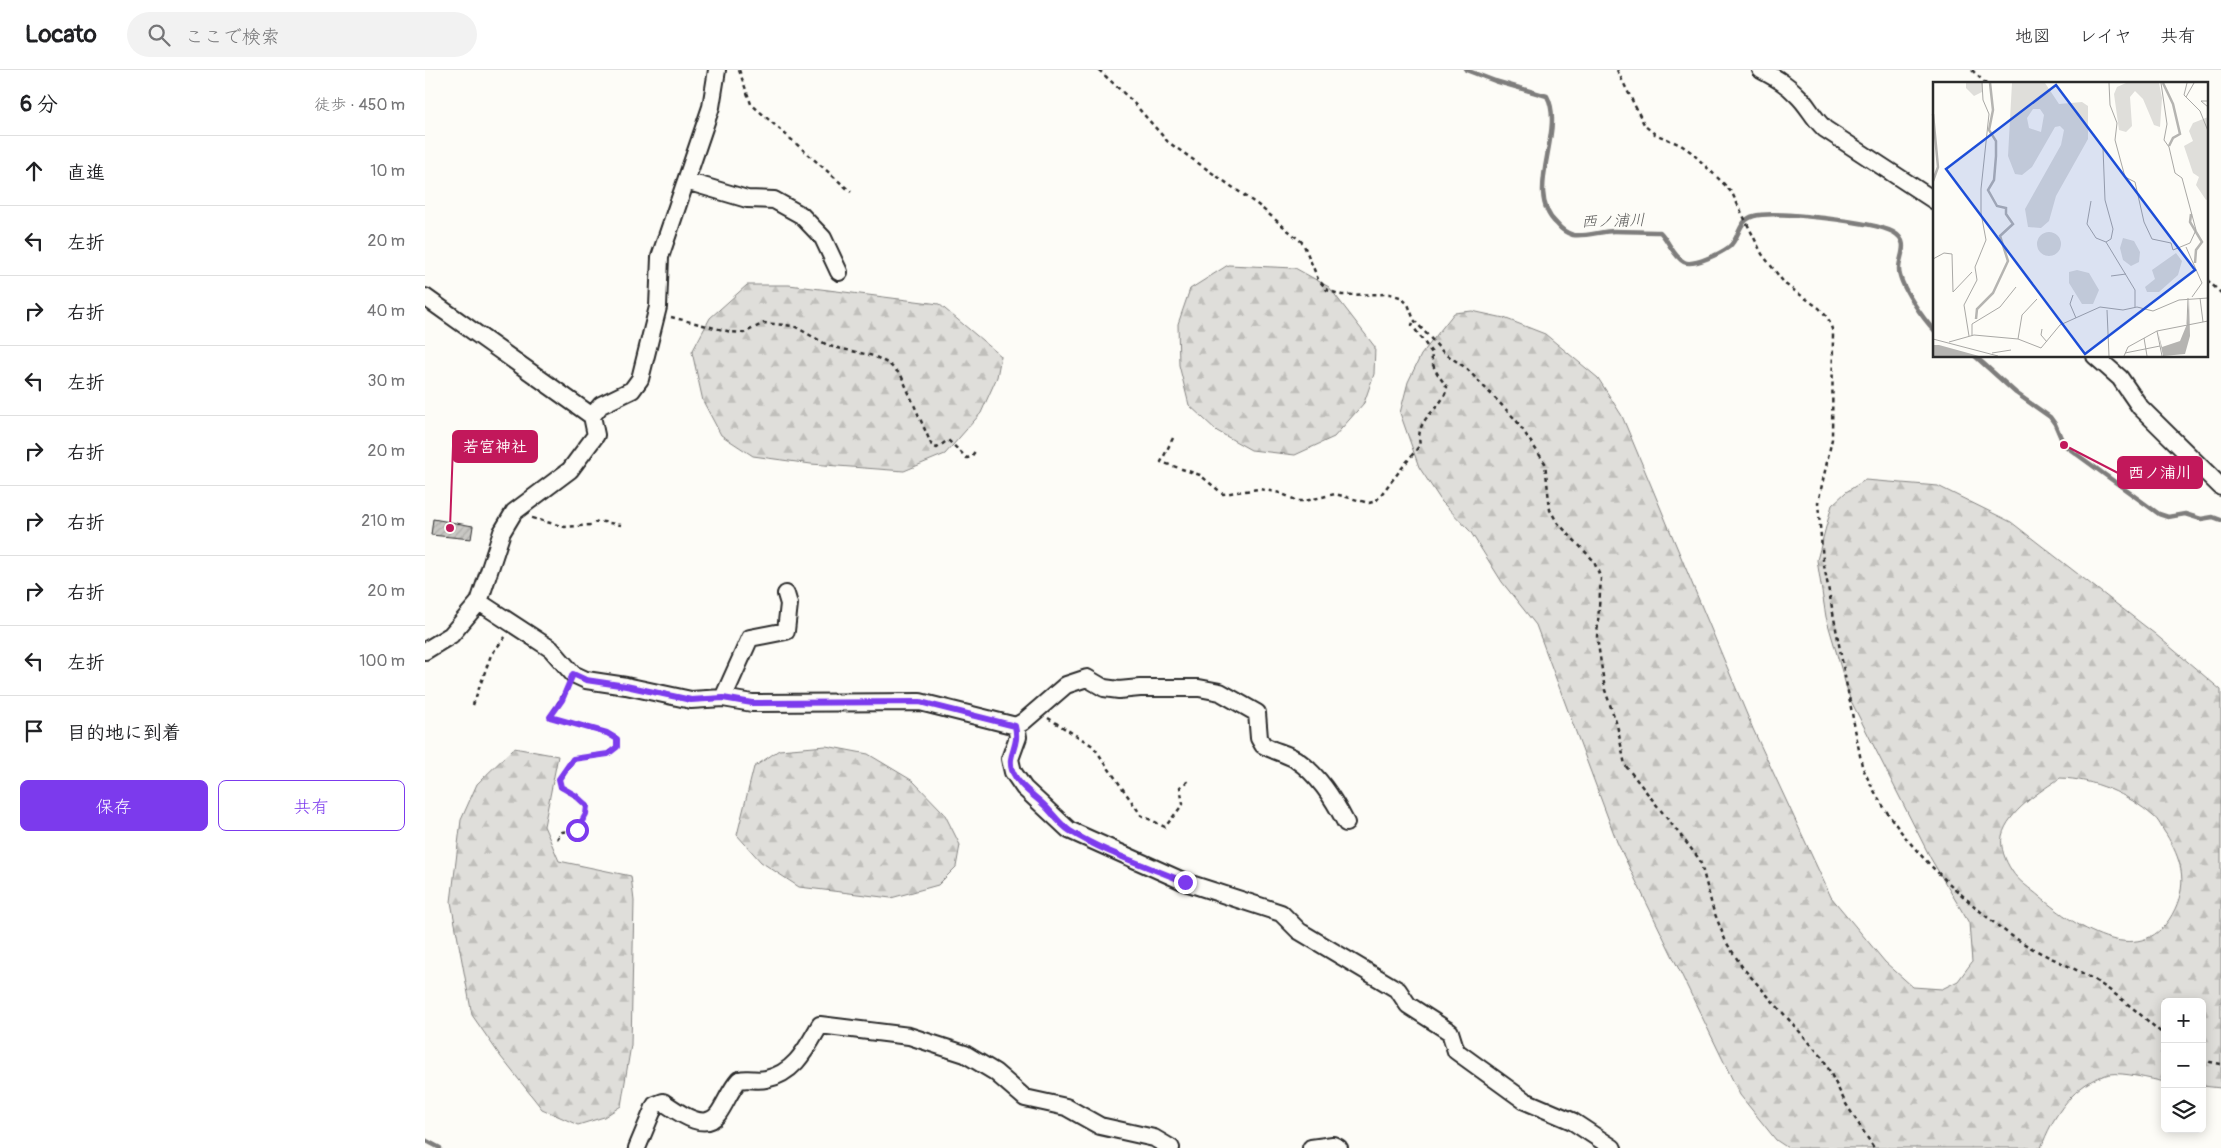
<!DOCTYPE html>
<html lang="ja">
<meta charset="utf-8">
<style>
:root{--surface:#fff;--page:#f2f2f2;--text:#202124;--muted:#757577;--line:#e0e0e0;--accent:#7c3aed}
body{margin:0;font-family:Pangolin,"Klee One",sans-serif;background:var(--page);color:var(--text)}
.controls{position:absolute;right:15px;bottom:15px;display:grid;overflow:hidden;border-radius:8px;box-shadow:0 2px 12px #0003}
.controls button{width:45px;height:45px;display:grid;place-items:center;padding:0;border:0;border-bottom:1px solid var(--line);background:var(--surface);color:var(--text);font:25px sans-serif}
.stop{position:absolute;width:15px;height:15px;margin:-11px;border:4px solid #7c3aed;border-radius:50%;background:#fff}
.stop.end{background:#7c3aed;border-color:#fff;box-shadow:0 1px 5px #0008}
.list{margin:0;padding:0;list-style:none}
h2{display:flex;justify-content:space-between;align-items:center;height:65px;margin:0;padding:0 20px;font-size:21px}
h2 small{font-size:16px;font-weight:400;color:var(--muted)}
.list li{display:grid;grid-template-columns:32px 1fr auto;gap:15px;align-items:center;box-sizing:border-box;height:70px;padding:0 20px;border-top:1px solid var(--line)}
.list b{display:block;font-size:19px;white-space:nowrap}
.list em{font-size:16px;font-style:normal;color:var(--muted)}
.actions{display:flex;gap:10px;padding:15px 20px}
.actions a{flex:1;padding:11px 0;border:1px solid var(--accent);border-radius:8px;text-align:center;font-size:18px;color:var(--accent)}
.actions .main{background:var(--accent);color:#fff}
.icon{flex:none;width:28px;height:28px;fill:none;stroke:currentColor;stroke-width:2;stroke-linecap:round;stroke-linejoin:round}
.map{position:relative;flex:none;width:1796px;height:1078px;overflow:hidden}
header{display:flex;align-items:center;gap:30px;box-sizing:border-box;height:70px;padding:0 25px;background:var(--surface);border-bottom:1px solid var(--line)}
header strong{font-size:24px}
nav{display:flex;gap:28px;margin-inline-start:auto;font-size:18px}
.search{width:350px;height:45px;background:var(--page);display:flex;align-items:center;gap:12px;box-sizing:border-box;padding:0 18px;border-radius:28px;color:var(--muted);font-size:19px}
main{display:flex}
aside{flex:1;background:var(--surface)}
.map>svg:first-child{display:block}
.forest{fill:url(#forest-firs);stroke:#858482;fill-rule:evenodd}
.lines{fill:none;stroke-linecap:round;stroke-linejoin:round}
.stream{stroke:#7e7d7b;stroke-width:4.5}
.building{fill:url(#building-hatch);stroke:#2b2b2b}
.minor-casing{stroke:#2b2b2b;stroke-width:20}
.path{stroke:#2b2b2b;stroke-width:2.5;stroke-dasharray:4 4;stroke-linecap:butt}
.minor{stroke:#fdfcf7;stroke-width:16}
.route{stroke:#7c3aed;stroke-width:6}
.labels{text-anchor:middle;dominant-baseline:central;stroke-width:4;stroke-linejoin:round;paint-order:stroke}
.water-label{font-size:16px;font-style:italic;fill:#5b5b5a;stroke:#fdfcf7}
.inset-river{fill:none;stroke:#b5b4b1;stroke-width:2.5}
.inset-road{fill:none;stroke:#a9a8a5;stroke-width:1}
.view{fill:#1d4ed8;fill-opacity:0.15;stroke:#1d4ed8;stroke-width:2.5}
.inset-edge{fill:none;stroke:#2b2b2b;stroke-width:2.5}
.leader{fill:none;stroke:#c2185b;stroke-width:2}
.callout-dot{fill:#c2185b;stroke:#fdfcf7;stroke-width:2}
.callout{fill:#c2185b;stroke:#c2185b;stroke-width:2}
.callout-label{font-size:16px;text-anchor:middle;font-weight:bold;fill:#fff}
</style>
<header>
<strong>Locato</strong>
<div class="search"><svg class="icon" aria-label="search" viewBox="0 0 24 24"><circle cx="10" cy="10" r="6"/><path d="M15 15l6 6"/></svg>ここで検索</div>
<nav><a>地図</a><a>レイヤ</a><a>共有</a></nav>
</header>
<main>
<aside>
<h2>6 分<small>徒歩 · 450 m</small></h2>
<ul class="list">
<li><svg class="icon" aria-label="ahead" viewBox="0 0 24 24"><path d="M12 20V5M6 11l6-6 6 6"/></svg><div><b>直進</b></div><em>10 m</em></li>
<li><svg class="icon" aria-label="left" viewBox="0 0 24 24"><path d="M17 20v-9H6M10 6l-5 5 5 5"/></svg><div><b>左折</b></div><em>20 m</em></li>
<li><svg class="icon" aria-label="right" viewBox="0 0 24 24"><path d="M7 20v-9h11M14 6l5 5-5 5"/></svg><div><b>右折</b></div><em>40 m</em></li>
<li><svg class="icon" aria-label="left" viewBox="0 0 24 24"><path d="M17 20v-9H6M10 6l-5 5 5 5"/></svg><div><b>左折</b></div><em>30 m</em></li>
<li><svg class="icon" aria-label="right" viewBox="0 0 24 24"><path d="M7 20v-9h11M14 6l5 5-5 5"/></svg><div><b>右折</b></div><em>20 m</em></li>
<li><svg class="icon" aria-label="right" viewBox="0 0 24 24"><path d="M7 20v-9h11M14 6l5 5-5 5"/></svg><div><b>右折</b></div><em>210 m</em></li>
<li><svg class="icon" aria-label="right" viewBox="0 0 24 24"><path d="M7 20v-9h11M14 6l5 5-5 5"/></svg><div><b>右折</b></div><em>20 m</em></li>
<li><svg class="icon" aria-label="left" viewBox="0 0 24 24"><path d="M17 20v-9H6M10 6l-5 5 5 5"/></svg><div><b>左折</b></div><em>100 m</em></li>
<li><svg class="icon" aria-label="arrive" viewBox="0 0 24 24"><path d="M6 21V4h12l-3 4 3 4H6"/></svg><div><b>目的地に到着</b></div></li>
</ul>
<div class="actions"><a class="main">保存</a><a>共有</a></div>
</aside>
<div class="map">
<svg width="1796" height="1078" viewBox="0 0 1796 1078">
<defs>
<pattern id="forest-firs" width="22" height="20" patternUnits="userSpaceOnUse" patternTransform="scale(1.25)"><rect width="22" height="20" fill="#dfdeda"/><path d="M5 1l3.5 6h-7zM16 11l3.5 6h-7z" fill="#c0bfbb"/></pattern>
<pattern id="building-hatch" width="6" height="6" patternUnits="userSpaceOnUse" patternTransform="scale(1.25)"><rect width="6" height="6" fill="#c9c8c4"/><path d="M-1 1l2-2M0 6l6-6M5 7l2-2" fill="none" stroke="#adaca9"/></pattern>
</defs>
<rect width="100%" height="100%" fill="#fdfcf7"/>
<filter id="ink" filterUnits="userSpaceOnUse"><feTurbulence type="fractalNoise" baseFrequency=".02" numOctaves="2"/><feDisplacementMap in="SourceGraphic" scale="10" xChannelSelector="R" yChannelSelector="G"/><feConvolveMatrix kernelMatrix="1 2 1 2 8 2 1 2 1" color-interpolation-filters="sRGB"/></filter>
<g filter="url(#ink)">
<path class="forest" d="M 803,195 L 870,198 L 904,217 L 950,277 L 949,304 L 939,333 L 909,367 L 870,385 L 826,380 L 792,361 L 764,335 L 754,295 L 753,254 L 765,219 Z
M 322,215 L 364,215 L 514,234 L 576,286 L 572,307 L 556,343 L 520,384 L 479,401 L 386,394 L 328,386 L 296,365 L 278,331 L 267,282 L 285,248 Z
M 1047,241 L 1079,248 L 1120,264 L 1173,308 L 1197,346 L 1328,659 L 1406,827 L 1460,892 L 1488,917 L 1517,919 L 1533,911 L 1547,892 L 1544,853 L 1506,789 L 1425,629 L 1401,547 L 1392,490 L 1407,435 L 1421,422 L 1440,410 L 1513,416 L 1586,452 L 1730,564 L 1796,620 L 1796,1018 L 1777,1016 L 1777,932 L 1740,932 L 1740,1012 C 1726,1009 1698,1002 1685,1004 C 1650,1011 1627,1047 1616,1078 L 1363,1078 L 1351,1070 L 1315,1025 L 1192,772 L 1111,555 L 1077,512 L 1045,461 L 1017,432 L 994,397 L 975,343 L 983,312 L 996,285 L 1029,243 ZM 1635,708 C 1669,709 1703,724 1728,746 C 1734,750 1737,759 1741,764 C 1756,789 1763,811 1750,839 C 1720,903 1652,858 1615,827 C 1606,819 1593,811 1587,801 C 1580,790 1575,778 1577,766 C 1583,741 1616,721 1635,708 Z
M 401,676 L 443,684 L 488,711 L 519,743 L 535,775 L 531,797 L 513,815 L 466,828 L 374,817 L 336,792 L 312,765 L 329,697 L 354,680 Z
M 89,678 L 133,686 L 119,756 L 134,791 L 206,806 L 209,831 L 206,975 L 196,1036 L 179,1047 L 153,1055 L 117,1039 L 76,987 L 47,945 L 26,832 L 36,750 L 52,714 Z"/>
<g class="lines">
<path class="stream" d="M 1041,0 L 1070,11 L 1122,26 C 1141,62 1097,123 1132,154 C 1136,159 1141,163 1148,165 C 1160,167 1177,161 1189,161 C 1205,161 1220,162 1235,162 C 1244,171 1248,186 1259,192 C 1268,197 1296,183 1304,177 C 1315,168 1313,150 1329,146 C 1349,140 1449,152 1468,162 C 1486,172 1474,186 1474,199 C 1474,215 1499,250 1510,261
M 1550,286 L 1591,323 L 1625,347 L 1630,354 L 1639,375 L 1734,444 L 1743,447 L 1760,444 L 1776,449 L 1788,447 L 1796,450
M 0,1070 L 15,1078"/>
</g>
<path class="building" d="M 8,449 L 48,456 L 46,469 L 6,465 Z"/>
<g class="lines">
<defs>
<path id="minor" d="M 1336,0 C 1349,7 1362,14 1372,25 C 1383,35 1387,47 1400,59 L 1510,131
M 261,111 L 322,129 L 349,130 L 376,145 L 398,168 L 414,202
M 0,227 L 167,346 L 171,365 L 145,400 L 89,442 L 77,462 L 54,532 L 26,565 L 0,581
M 1670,286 L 1695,308 L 1715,337 L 1796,417
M 167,346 L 176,335 L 207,320 L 215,309 L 233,237 L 235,187 L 286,37 L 292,0
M 54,532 L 126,579 L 148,604 L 161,610 L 201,616 L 266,630 L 298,628 L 327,633 L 495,632 L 591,656 L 593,667 L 585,689 L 588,702 L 599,718 L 644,760 L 760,812 L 856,843 L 874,861 L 973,920 L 983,935 L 1025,962 L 1031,981 L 1100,1031 L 1147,1051 L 1188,1078
M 298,628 L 325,568 L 361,561 L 364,534 L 361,524
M 591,656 L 598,652 L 641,615 L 662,608 L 679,618 L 694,620 L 715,618 L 774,618 L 795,622 L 832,643 L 834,668 L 838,675 C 848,681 860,683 870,689 C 893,704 908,728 921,753
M 212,1078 L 230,1035 L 238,1032 C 252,1041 279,1063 293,1044 C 301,1033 305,1020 314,1010 C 323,1008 333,1011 341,1009 C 370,1003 381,979 395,955 L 484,966 L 540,984 L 570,1002 L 600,1028 L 641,1037 L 675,1056 L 729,1068 L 746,1078
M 886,1078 L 908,1075 L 914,1078"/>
</defs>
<use href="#minor" class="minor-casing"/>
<path class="path" d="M 314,0 L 326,34 L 426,122
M 674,0 L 707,31 L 743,72 L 833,135 L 878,173 L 893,209 L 902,220 L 917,225 L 965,224 L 975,227 L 983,234 L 989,250 L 1018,282 L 1041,298 L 1091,350 L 1120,393 L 1125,440 L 1132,452 L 1168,490 L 1176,508 L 1172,567 L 1180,620 L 1192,655 L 1200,695 L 1275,790 L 1288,839 L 1301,872 L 1318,898 L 1398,988 L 1421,1034 L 1449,1078
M 1192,0 L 1220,56 L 1230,64 L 1256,75 L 1266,82 L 1299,114 L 1307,123 L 1337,184 L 1360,214 L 1394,238 L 1403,248 L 1408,262 L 1407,369 L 1393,433 L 1398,490 L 1437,696 C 1460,749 1495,788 1538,826 C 1557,843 1576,860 1598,873 C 1617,885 1639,893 1659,904 C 1688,920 1714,943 1740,966
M 1547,0 L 1561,14
M 1782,210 L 1796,223
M 246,247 L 306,262 L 319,263 L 339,253 L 369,256 L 404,276 L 449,286 L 464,294 L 476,305 L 507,376 L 512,378 L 523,370 L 542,388 L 546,387 L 551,380
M 748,368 L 736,392 L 775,405 L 798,424 L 834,419 L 855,423 L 873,431 L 880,431 L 910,424 L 944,433 L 951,431 L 995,375 C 989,346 1018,341 1022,317 C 1014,306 1005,296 1007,283 L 987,255 L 989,250
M 107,448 L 140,457 L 166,455 L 173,451 L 196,455
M 48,635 L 66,585 L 81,566
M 623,648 L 668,676 L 716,745 L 740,757 L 758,734 L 755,717 L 765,710
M 132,769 L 137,762 L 152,760 L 161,744 L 162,736 L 149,725 L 135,717 L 134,709 L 148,689 L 183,684 L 192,677 L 192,669 L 182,663 L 125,647 L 143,617
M 1777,988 L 1785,992 L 1796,994"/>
<use href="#minor" class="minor"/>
</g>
</g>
<g class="lines" filter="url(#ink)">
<path class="route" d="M 152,760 L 161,744 L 162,736 L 150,725 L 136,717 L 134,709 L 148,689 L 183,684 L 192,677 L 192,669 L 182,663 L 125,647 L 137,630 L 148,604 L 161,610 L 201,616 L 266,630 L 298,628 L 327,633 L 495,632 L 590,656 C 595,677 582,683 587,700 C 592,714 607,724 618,734 C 627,742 634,754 645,761 C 680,783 722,796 760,812"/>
</g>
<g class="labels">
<g class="water-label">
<text transform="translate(1188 151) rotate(-2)">西ノ浦川</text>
</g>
</g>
<g transform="translate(1508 12)">
<rect width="275" height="275" fill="#fdfcf7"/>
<path d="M 33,1 L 50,1 L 49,10 L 41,14 L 33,6 ZM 79,1 L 112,1 L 126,22 L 149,20 L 155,24 L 155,57 L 123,114 L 116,139 L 108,146 L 95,145 L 92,127 L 128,63 L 131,48 L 127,44 L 122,45 L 99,85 L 89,93 L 82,92 L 75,74 ZM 100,27 L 107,27 L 111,33 L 108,50 L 96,46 L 94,36 ZM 193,1 L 226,1 L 229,16 L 227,45 L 221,43 L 210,17 L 202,9 L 197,15 L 199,44 L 193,50 L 186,48 L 181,12 L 184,5 ZM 275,35 L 275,117 L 273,118 L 263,103 L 266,95 L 260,91 L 251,64 L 260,59 L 256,49 L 260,41 ZM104 162a12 12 0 1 1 24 0a12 12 0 1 1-24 0ZM 190,156 L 201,159 L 207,170 L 206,180 L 198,184 L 190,178 L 187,166 ZM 243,171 L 249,179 L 245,193 L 226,210 L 214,210 L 212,205 L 222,197 L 219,188 ZM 144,188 L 156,191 L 166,208 L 160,222 L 149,222 L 136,201 L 136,190 Z" fill="#dfdeda" fill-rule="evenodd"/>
<path d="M 256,216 L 257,254 L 252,272 L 230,274 L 225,250 L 229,265 L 247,259 L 254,242 ZM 0,263 L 6,263 L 46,274 L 0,274 Z" fill="#b5b4b1"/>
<path class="inset-river" d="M 230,1 L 240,22 L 247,52 L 240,56 L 236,64M 0,32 L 5,85 L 0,99M 258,132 L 257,140 L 269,160 L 263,168 L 262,181M 43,237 L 44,227 L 60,211 L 75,179 L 67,154 L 80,142 L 73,132 L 73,126 L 64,124 L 55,108 L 61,98 L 63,74 L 63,59 L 56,48 L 60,28 L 57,1"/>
<path class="inset-road" d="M 176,1 L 177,23 L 184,41 L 182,58 L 192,95 L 202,100 L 211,140 L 219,157 L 238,161 L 240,168 L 257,161 L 263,148 L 249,96 L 242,91 L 236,65 L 231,58 L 234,42 L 228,1M 254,1 L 251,13 L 267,29 L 275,49M 253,15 L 261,1M 275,19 L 268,19 L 275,25M 170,66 L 172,118 L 180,147 L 178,157 L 173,160 L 202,208 L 202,225M 158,119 L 154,142 L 163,156 L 173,160M 253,165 L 269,201 L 259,215M 0,177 L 11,171 L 19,172 L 20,210 L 39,190M 178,194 L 193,192M 140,213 L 137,222 L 143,236M 267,216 L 270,240M 174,228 L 176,274M 254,242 L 255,216M 109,247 L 108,253 L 114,260M 224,249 L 229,274M 36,254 L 31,223 L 44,198 L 42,185 L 53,158 L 48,131 L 48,107 L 56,32 L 50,18 L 49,1M 39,254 L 39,242 L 67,225 L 83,205M 211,256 L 214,274M 0,257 L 65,274M 85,257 L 89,233 L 104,217M 16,260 L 41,253 L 85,257 L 108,266 L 127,243 L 167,225 L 190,228 L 204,225 L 220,229 L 246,218 L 275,216M 59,271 L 78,268M 192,271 L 227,264M 191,274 L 195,265 L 224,249 L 275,239"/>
<path class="view" d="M 123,3 L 262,188 L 152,272 L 13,87 Z"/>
<rect width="275" height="275" class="inset-edge"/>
</g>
<path class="leader" d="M25 458L28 376M1639 375L1693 403"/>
<g class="callout-dot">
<circle cx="25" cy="458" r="5"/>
<circle cx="1639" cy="375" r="5"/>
</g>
<g class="callout">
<rect x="28" y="361" width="84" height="31" rx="5"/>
<rect x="1693" y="387" width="84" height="31" rx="5"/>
</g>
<g class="callout-label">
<text x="70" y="382">若宮神社</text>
<text x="1735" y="408">西ノ浦川</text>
</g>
</svg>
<div class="controls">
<button>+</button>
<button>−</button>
<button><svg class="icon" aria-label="layers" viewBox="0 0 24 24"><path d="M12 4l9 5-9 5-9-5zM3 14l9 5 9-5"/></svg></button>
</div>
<div class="stop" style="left:152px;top:760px"></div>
<div class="stop end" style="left:760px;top:812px"></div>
</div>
</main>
